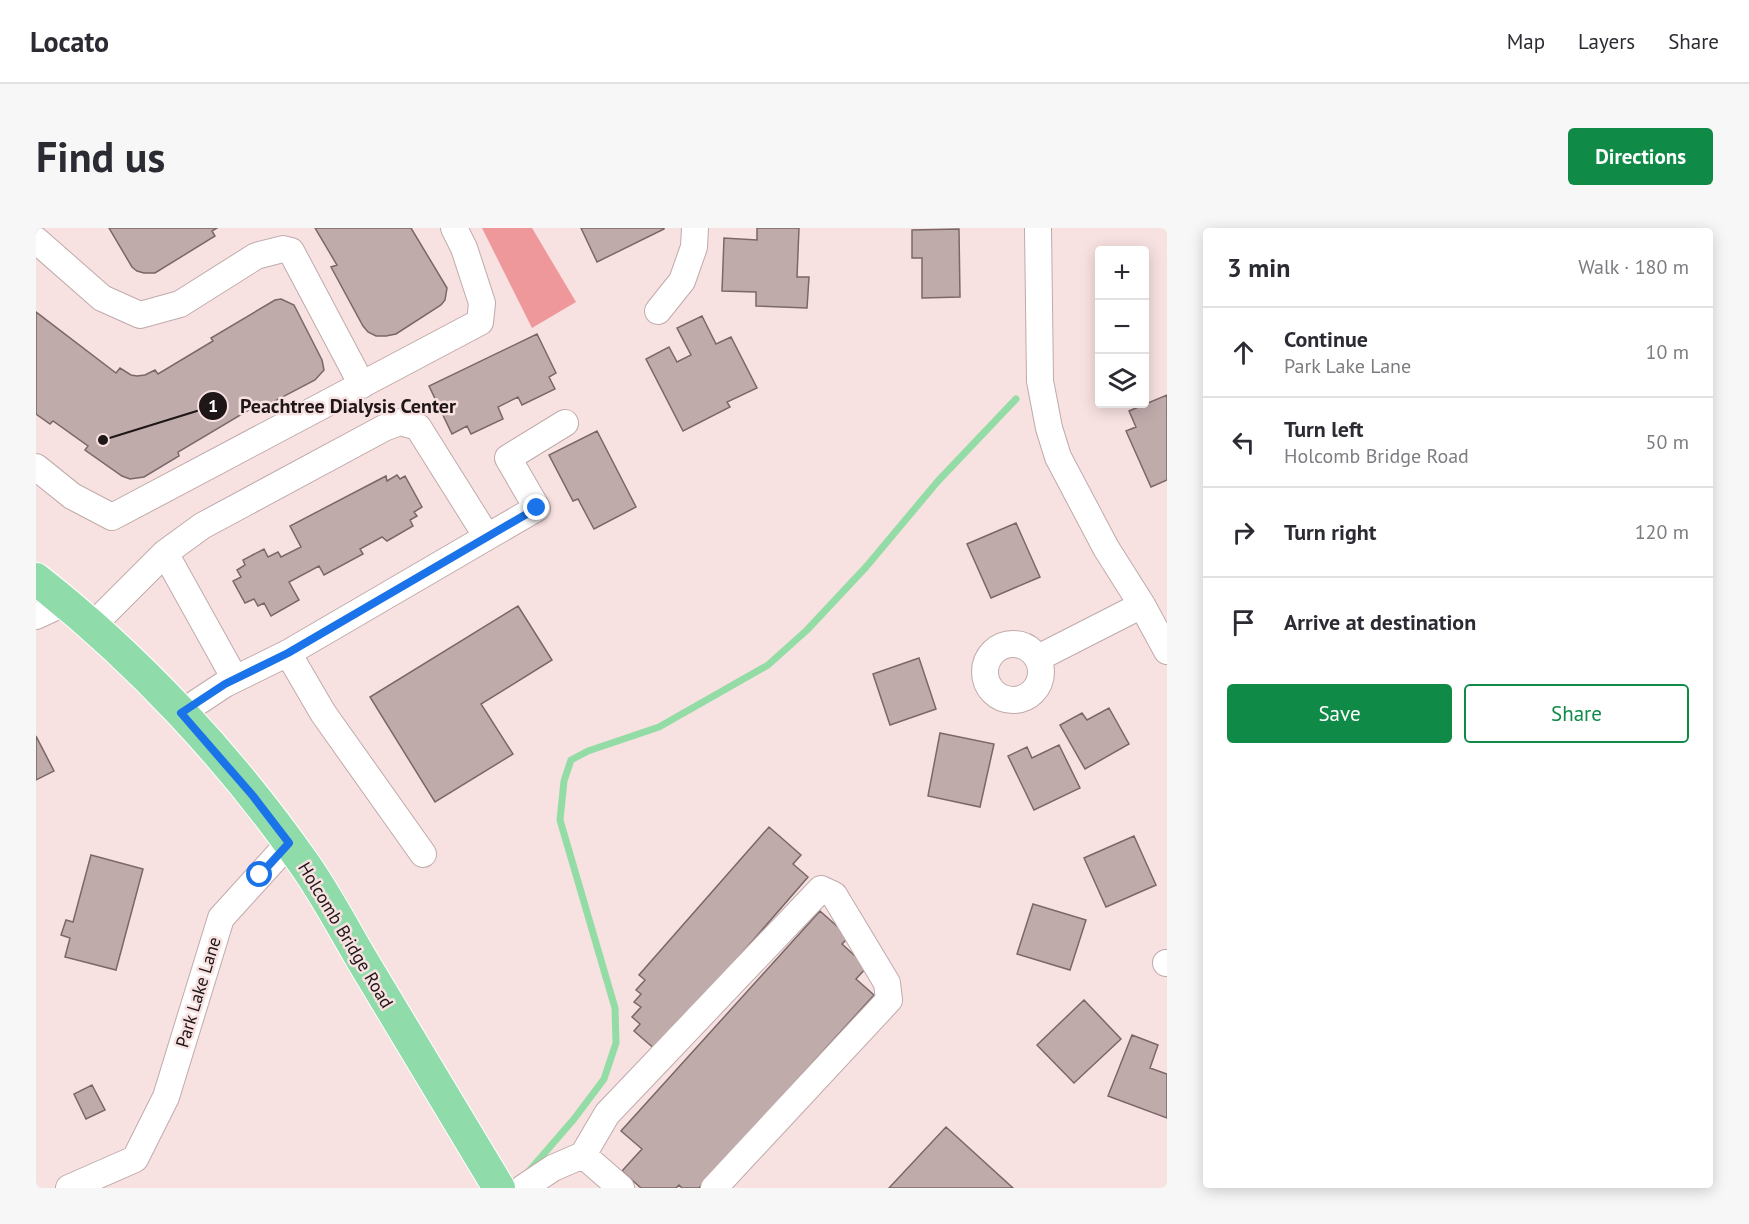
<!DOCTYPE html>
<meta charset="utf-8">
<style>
:root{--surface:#fff;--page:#f7f7f7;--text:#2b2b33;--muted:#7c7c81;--line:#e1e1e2;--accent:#108b47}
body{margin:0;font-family:"PT Sans",sans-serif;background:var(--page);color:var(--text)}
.controls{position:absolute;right:18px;top:18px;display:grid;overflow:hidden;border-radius:6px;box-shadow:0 3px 15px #0003}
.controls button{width:54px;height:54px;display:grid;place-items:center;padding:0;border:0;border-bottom:2px solid var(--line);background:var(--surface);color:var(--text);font:30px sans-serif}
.stop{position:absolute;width:18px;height:18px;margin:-14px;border:4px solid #1a73e8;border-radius:50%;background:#fff}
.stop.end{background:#1a73e8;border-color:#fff;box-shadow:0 2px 6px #0008}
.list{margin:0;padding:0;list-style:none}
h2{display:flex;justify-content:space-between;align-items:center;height:78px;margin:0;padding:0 24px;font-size:26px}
h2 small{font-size:20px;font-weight:400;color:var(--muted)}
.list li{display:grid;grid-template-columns:39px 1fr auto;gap:18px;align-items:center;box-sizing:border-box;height:90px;padding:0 24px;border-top:2px solid var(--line)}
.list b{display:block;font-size:22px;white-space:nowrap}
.list p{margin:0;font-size:20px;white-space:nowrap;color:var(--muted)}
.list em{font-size:20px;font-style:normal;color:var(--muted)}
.actions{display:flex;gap:12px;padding:18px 24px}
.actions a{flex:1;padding:14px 0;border:2px solid var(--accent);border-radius:6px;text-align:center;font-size:21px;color:var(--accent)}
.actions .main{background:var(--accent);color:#fff}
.icon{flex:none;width:33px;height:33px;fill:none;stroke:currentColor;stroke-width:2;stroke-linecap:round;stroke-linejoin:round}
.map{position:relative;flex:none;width:1131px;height:960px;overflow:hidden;border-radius:6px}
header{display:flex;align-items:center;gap:36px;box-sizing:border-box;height:84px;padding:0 30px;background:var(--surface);border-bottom:2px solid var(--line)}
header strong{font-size:28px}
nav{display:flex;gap:33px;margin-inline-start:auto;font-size:21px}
.intro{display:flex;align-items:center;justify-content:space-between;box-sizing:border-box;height:144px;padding:0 36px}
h1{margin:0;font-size:42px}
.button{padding:15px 27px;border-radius:6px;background:var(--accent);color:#fff;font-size:21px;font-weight:700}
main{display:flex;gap:36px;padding:0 36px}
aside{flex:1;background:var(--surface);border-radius:6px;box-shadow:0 3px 15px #0003}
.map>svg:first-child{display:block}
.forest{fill:#ef989c}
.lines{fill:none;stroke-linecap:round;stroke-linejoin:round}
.stream{stroke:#94dca6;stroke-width:7}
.building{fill:#c0abab;stroke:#7a6767;stroke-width:1.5}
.minor-casing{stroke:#c0aaab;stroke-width:28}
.major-casing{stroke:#fff;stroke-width:34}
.minor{stroke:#fff;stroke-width:26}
.major{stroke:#8fdcaa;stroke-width:32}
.route{stroke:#1a73e8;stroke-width:8}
.labels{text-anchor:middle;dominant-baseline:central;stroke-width:5;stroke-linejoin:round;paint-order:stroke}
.street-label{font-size:18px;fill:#1e1617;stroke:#f8e1e1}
.leader{fill:none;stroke:#1e1617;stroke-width:2}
.callout-dot{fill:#1e1617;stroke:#f8e1e1;stroke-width:2}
.mark-label{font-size:18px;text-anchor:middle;font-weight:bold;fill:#fff}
.callout-label{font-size:20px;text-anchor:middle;font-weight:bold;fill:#1e1617;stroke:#f8e1e1;stroke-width:5;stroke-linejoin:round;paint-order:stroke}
</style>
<header>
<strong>Locato</strong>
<nav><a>Map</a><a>Layers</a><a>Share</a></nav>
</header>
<div class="intro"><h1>Find us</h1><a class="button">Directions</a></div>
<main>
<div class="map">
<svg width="1131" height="960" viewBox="0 0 1131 960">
<rect width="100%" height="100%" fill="#f8e1e1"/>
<path class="forest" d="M 446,0 L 496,0 L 540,74 L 496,100 Z"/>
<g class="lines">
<path class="stream" d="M 493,943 L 538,891 L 568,851 L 580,815 L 579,780 L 524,592 L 528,553 L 535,532 L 552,523 L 623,499 L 732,437 L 771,402 L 830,339 L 902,253 L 980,171"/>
</g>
<path class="building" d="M 73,0 L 181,0 L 176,3 L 179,8 L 119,45 L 108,45 L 101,43 L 96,39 Z
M 279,0 L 375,0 L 411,60 L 409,72 L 405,77 L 360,106 L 350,108 L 340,108 L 332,104 L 327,98 L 295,39 L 301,37 Z
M 545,0 L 628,0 L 628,1 L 561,34 Z
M 721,0 L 763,0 L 761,49 L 773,49 L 771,80 L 720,78 L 720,64 L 686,63 L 688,10 L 721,12 Z
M 923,1 L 924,69 L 886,70 L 886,30 L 876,30 L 876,2 Z
M 245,71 L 258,77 L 286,132 L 288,142 L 279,152 L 218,184 L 216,180 L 142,224 L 143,228 L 108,249 L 94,251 L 86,248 L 49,222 L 52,218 L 17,193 L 14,196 L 0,186 L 0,84 L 80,145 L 84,140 L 95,147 L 101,148 L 109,147 L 119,142 L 122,146 L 177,113 L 175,110 L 239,72 Z
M 666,88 L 680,116 L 695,109 L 721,160 L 691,174 L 694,179 L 647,203 L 610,131 L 633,119 L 641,134 L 655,127 L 641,100 Z
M 501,106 L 520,145 L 513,149 L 519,161 L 486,177 L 482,169 L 462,179 L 467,191 L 435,206 L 431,198 L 416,206 L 393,158 Z
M 1131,167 L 1131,252 L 1115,259 L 1090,203 L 1100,199 L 1093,183 Z
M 561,203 L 600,279 L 558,301 L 542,271 L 537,273 L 513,227 Z
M 361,247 L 364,251 L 369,248 L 386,279 L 378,284 L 381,288 L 374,292 L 377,298 L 351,313 L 346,309 L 324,321 L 327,326 L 288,347 L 283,338 L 253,354 L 263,372 L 235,388 L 228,375 L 222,378 L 218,371 L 209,375 L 197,353 L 205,349 L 201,342 L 209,337 L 207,332 L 228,321 L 232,329 L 242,324 L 245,329 L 265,319 L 254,298 L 350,248 L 351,253 Z
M 980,295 L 1004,349 L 955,370 L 931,316 Z
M 482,378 L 516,432 L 445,476 L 477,526 L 399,574 L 334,469 Z
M 883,430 L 900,481 L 854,497 L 837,446 Z
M 1073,480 L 1093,516 L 1049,541 L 1024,497 L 1046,485 L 1051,492 Z
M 904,505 L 958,516 L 944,579 L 892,568 Z
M 0,508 L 18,543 L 0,552 Z
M 1023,517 L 1044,560 L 998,582 L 972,528 L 991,519 L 996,530 Z
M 733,599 L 765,627 L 757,636 L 772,649 L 621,823 L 598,803 L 604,796 L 596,789 L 605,779 L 598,774 L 605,766 L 600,762 L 609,752 L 603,747 Z
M 1098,608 L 1120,657 L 1070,679 L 1048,630 Z
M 55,627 L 107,641 L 80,742 L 29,729 L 34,710 L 25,707 L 30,692 L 37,694 Z
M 997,676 L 1050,692 L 1034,742 L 981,726 Z
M 784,683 L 813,709 L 806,716 L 831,739 L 820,751 L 838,767 L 663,960 L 646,960 L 643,957 L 640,960 L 605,960 L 586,943 L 606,921 L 585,903 Z
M 1048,772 L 1085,811 L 1038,855 L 1001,817 Z
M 1096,807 L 1122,817 L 1114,840 L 1131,846 L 1131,890 L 1072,868 Z
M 56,857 L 69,882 L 50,891 L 38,866 Z
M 910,899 L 977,960 L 853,960 Z"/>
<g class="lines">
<defs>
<path id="minor" d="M 1002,0 L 1004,153 L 1013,200 L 1022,229 L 1070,320 L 1106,377 L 1131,423
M 0,12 L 66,70 L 104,87 L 144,76 L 220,28 L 247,21 L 255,23 L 326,157
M 622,83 L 646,53 L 658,19 L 659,0
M 0,239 L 36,268 L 76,289 L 444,94 L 446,75 L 428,20 L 418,0
M 451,309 L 501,280 L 472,230 L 529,195
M 129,325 L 199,451
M 0,388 L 30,374
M 56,398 L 129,325 L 166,298 L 348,200 L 364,194 L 382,199 L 451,309 L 252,425 L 189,456 L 145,485
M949 444a28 28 0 1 1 56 0a28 28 0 1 1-56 0Z
M 252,425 L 287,485 L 387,626
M 1002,430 L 1106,377
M 1130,735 L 1131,735
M 547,927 L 571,886 L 785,661 L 798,667 L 851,755 L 853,772 L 678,960
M 33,960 L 99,931 L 130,869 L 185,690 L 253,615
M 487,960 L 517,940 L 547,927 L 585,960"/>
<path id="major" d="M 0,351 C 102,431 195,531 269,637 C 292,670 311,707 332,742 C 376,814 419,887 463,960"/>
</defs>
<use href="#minor" class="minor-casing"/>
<use href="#major" class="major-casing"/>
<use href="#minor" class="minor"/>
<use href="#major" class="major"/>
</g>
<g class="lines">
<path class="route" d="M 224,647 L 253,615 L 217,568 L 145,485 L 189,456 L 252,425 L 501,280"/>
</g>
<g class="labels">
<g class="street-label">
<text transform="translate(310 707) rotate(59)">Holcomb Bridge Road</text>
<text transform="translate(162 764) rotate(-73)">Park Lake Lane</text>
</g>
</g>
<path class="leader" d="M67 212L177 178"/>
<g class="callout-dot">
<circle cx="67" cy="212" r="6"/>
<circle cx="177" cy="178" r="15"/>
</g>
<g class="mark-label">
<text x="177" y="184">1</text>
</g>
<g class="callout-label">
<text x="312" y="185">Peachtree Dialysis Center</text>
</g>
</svg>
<div class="controls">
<button>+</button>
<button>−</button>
<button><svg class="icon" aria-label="layers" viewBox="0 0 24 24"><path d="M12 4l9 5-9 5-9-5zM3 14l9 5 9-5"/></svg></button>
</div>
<div class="stop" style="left:224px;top:647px"></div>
<div class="stop end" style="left:501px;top:280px"></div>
</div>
<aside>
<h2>3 min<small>Walk · 180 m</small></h2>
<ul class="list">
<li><svg class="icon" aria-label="ahead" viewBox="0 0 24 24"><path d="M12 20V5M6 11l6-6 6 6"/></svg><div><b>Continue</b><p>Park Lake Lane</p></div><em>10 m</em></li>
<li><svg class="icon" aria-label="left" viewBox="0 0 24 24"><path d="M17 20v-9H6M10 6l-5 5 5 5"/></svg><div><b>Turn left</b><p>Holcomb Bridge Road</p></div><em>50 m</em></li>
<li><svg class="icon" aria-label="right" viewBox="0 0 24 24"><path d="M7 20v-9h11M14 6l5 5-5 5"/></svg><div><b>Turn right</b></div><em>120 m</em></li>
<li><svg class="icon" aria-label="arrive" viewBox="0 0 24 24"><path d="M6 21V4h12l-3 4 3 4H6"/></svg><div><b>Arrive at destination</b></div></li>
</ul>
<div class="actions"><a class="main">Save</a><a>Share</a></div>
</aside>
</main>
